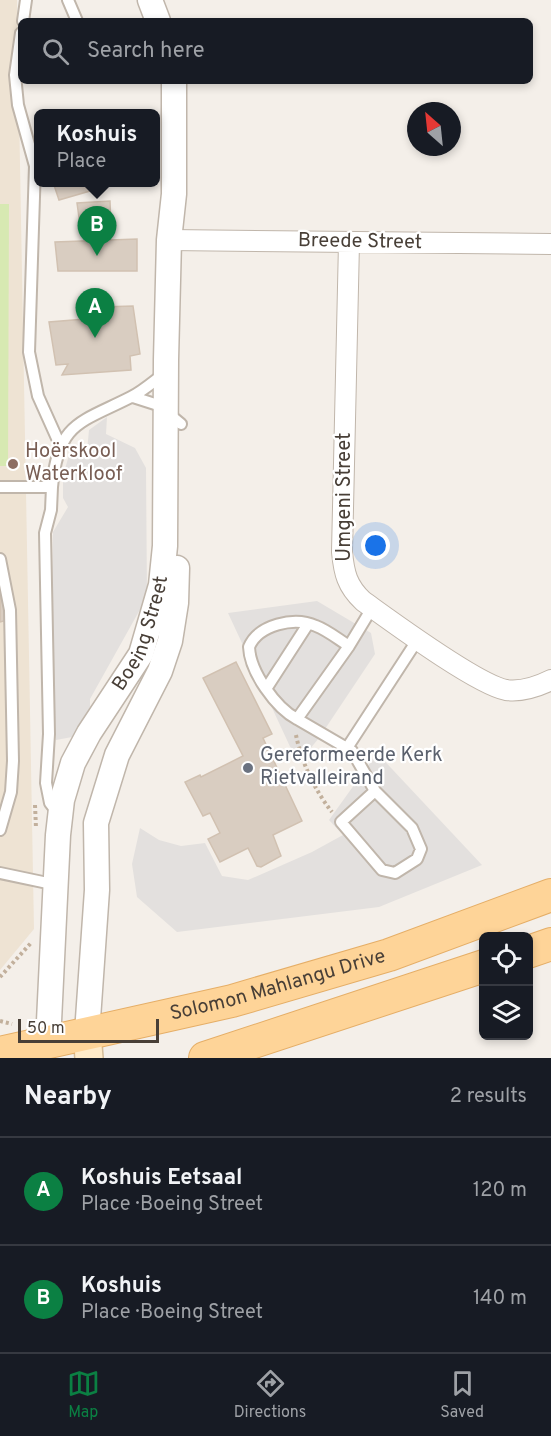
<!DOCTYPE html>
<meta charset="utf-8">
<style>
:root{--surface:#171b24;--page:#242831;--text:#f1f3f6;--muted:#9ea1a6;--line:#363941;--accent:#0b8043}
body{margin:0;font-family:Overpass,sans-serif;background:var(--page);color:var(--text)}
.controls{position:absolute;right:18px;bottom:18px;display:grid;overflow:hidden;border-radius:9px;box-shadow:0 3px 9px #0003}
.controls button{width:54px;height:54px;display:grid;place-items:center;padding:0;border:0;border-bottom:2px solid var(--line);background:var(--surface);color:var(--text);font:30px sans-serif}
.compass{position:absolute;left:407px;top:102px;width:54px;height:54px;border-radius:50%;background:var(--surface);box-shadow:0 3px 9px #0003;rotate:333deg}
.scale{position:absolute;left:18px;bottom:15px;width:141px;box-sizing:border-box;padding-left:6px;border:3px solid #483f37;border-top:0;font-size:16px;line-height:21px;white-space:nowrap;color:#483f37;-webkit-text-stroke:4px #fff;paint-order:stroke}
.you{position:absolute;left:376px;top:546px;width:21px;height:21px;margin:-15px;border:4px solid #fff;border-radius:50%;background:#1a73e8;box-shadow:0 0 0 9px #1a73e833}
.badge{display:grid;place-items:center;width:39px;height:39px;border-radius:50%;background:var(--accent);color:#fff;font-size:20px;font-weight:700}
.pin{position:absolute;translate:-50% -50px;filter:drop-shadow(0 2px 3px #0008)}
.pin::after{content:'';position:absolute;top:32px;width:21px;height:18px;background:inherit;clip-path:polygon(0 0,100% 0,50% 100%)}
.popup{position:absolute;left:34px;top:109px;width:126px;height:78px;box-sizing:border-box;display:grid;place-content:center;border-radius:9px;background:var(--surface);filter:drop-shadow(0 2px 4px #0005);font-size:20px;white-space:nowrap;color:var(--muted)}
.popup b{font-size:22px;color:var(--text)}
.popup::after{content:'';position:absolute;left:50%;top:100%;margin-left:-12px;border:12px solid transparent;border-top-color:var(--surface)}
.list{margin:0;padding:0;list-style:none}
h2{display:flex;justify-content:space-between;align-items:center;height:78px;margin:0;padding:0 24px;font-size:26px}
h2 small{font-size:20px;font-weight:400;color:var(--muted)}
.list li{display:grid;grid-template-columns:39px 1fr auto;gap:18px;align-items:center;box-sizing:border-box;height:108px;padding:0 24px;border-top:2px solid var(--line)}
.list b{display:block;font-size:22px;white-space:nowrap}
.list p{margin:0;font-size:20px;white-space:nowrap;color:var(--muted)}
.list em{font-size:20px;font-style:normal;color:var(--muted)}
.icon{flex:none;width:33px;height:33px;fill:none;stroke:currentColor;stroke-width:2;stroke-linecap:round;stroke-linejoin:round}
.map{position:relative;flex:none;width:551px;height:1058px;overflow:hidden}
.search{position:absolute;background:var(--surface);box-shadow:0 3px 9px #0003;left:18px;right:18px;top:18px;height:66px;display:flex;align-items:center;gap:15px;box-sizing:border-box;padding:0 21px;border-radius:9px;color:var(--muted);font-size:22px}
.sheet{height:294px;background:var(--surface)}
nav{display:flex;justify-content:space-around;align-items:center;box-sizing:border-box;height:84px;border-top:2px solid var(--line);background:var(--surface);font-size:16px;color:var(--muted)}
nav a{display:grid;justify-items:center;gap:3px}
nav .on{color:var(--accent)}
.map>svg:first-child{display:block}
.education{fill:#eee3d3}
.pitch{fill:#d7e9b2}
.parking{fill:#e3e0de}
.building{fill:#d9cdc1;stroke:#d1c1b1;stroke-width:1.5}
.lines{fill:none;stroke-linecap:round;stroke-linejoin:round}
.service-casing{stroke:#c0b6ab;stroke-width:14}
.minor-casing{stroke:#c0b6ab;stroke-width:22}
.tertiary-casing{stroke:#c0b6ab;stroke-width:27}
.secondary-casing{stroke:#d5bd99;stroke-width:30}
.primary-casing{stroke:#e5ae67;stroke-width:34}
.path{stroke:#c2b09c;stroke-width:4;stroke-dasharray:3 3;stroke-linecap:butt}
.service{stroke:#fff;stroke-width:10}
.minor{stroke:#fff;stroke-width:20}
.tertiary{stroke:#fff;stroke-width:24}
.secondary{stroke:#ffebc9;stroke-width:27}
.primary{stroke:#fed498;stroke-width:32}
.education-dot{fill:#8d6e63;stroke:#fff;stroke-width:2}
.worship-dot{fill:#6b7280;stroke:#fff;stroke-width:2}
.labels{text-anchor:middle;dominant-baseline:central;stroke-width:4.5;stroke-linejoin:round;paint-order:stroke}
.street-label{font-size:20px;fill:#483f37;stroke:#fff}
.education-label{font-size:20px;fill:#785e54;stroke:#fff;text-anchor:start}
.worship-label{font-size:20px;fill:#5b616d;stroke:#fff;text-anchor:start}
</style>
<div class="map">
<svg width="551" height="1058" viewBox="0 0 551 1058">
<rect width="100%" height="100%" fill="#f4efe9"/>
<path class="education" d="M 0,0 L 17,0 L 34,929 L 0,970 Z"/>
<path class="pitch" d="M 0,204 L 9,204 L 8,466 L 0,466 Z"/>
<path class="parking" d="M 107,417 L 106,434 L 135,448 L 146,468 L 147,597 L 90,699 L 90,707 L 72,737 L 56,740 L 51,636 L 53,532 L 68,507 L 63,498 L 63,476 L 69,455 L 73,451 L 87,451 L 89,430 Z
M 317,601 L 371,633 L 375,654 L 319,738 L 309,750 L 293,753 L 228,613 Z
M 377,753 L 482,865 L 379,907 L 177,932 L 137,897 L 132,864 L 140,828 L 159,840 L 181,846 L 205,843 L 222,876 L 248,880 L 312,852 L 343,835 L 329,820 Z"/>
<path class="building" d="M 53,182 L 121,182 L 59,200 Z
M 110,201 L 111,230 L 81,232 L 77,203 Z
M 137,239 L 137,271 L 58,271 L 55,242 Z
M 133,306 L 140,354 L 130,356 L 131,370 L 62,375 L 68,364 L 56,365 L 49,322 L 98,318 L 100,307 Z
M 0,593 L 7,620 L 0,622 Z
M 236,662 L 272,734 L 263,738 L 302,821 L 273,835 L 281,856 L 261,867 L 257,866 L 248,848 L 220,862 L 208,839 L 220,833 L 210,813 L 203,816 L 185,782 L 200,775 L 201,777 L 243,756 L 203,678 Z"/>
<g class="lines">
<defs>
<path id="service" d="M 68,0 L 77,21
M 23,21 L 26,0
M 21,33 L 15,75 L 18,105 L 35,166 L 29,352 L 38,396 L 60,445
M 133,397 L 158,405 L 181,424
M 0,487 L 52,487 C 58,422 80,423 131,397 C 143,391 154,381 165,373
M 52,487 L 51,510 L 45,533 L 49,734 L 46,783 L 50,803 L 57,812
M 0,559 L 10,610 L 13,761 L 11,792 L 0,830
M 349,646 L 297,719 C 276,708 250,672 249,647 C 258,625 294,616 316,626 C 327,630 338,639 349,646 L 372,608
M 266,689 L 308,624
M 297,719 L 352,751 L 375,791 L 412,828 L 421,849 L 417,859 L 395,873 L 382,870 L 341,822 L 375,791
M 347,748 L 418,639
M 0,873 L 57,885"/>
<path id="minor" d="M 169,240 L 551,244
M 349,243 L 342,552 C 344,573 347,586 363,601 C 391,621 476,684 506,690 C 522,692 537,687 551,680"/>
<g id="tertiary">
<path d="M 150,0 L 158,21"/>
<path d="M 87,1033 L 97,890 L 96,823 L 117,755 L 160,671 L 170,641 L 176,603 L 177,568"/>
<path id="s1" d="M 48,1042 L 58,835 L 62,800 L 73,763 L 89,733 L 141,654 L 161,585 L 165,546 L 166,360 L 169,240 L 174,194 L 174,81"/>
</g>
<path id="secondary" d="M 87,1033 L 89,1058"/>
<g id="primary">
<path d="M 528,952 L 551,944"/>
<path id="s2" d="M 0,1053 L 232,1001 L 389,955 L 551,895"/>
<path d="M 205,1058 L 484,966"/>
</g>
</defs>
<use href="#service" class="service-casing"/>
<use href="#minor" class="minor-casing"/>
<use href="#tertiary" class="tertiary-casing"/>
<use href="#secondary" class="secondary-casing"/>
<use href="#primary" class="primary-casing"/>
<path class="path" d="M 296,735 C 301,761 315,791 332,812
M 35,805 L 36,828
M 0,977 L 31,943
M 0,1021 L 12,1024"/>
<use href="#service" class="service"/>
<use href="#minor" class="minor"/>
<use href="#tertiary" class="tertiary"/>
<use href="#secondary" class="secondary"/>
<use href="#primary" class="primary"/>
</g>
<circle class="education-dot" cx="13" cy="464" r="6"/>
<circle class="worship-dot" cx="248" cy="768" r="6"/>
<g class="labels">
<g class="street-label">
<text transform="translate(360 242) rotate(1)">Breede Street</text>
<text transform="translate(345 497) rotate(-90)">Umgeni Street</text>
<text stroke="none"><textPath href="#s1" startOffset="429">Boeing Street</textPath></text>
<text stroke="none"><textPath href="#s2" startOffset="286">Solomon Mahlangu Drive</textPath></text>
</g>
<g class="education-label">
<text x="25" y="452">Hoërskool<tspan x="25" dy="23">Waterkloof</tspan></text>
</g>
<g class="worship-label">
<text x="260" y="756">Gereformeerde Kerk<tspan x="260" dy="23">Rietvalleirand</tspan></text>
</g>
</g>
</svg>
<div class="controls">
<button><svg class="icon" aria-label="locate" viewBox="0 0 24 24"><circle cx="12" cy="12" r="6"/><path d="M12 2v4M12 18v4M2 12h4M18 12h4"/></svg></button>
<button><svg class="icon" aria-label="layers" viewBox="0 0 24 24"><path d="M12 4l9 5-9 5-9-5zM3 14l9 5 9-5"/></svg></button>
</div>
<svg class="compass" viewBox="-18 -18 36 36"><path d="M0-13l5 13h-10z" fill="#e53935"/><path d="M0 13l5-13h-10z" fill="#9ea1a6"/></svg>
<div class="scale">50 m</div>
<div class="you"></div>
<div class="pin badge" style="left:95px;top:338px">A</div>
<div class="pin badge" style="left:97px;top:256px">B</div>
<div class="popup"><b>Koshuis</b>Place</div>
<div class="search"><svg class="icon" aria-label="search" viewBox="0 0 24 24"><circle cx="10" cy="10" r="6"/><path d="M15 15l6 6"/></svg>Search here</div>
</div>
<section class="sheet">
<h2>Nearby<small>2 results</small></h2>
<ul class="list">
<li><span class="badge">A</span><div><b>Koshuis Eetsaal</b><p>Place · Boeing Street</p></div><em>120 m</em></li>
<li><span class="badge">B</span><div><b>Koshuis</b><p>Place · Boeing Street</p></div><em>140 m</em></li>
</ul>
</section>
<nav>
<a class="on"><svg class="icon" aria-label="map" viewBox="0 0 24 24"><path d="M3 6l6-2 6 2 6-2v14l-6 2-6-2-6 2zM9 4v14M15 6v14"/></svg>Map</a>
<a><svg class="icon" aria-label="directions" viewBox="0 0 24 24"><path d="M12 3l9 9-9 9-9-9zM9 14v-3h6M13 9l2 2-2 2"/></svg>Directions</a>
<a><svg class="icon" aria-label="saved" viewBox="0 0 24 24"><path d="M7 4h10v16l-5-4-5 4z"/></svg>Saved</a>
</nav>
